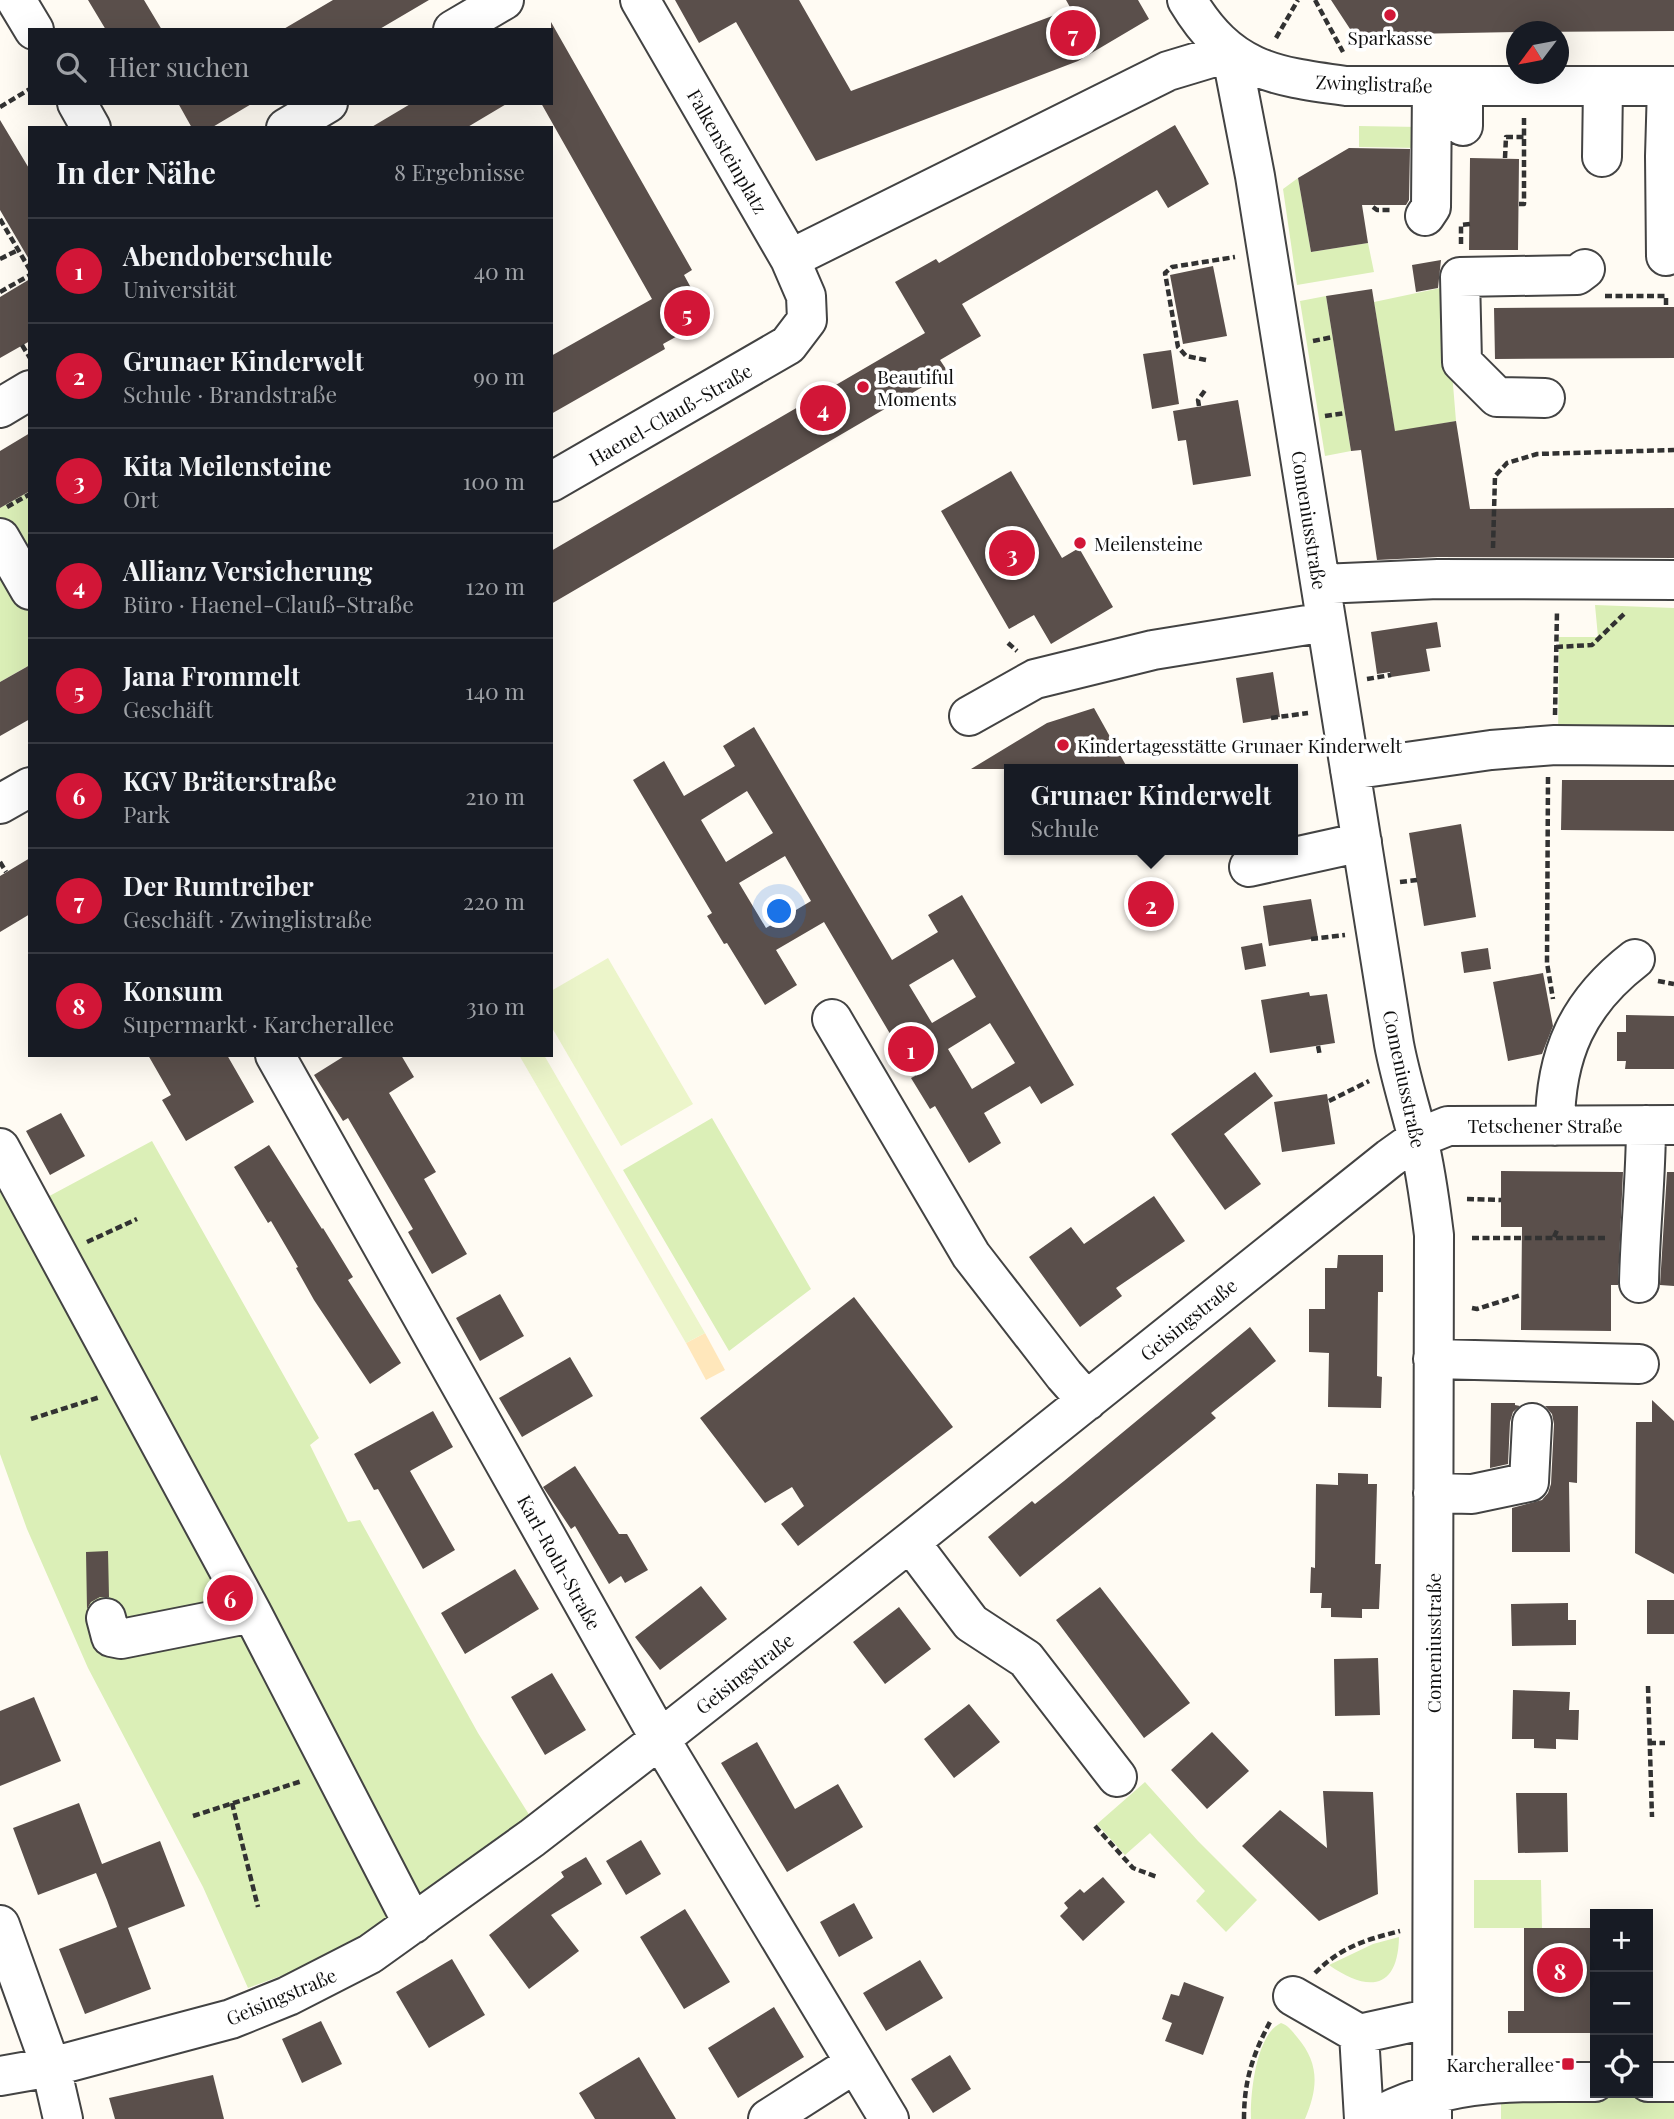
<!DOCTYPE html>
<html lang="de">
<meta charset="utf-8">
<style>
:root{--surface:#171b24;--page:#242831;--text:#f1f3f6;--muted:#9ea1a6;--line:#363941;--accent:#d21637}
body{margin:0;font-family:"Playfair Display",serif;background:var(--page);color:var(--text)}
.controls{position:absolute;right:21px;bottom:21px;display:grid;overflow:hidden;border-radius:0px;box-shadow:0 7px 28px #0002}
.controls button{width:63px;height:63px;display:grid;place-items:center;padding:0;border:0;border-bottom:2px solid var(--line);background:var(--surface);color:var(--text);font:35px sans-serif}
.compass{position:absolute;left:1506px;top:21px;width:63px;height:63px;border-radius:50%;background:var(--surface);box-shadow:0 7px 28px #0002;rotate:238deg}
.you{position:absolute;left:780px;top:912px;width:24px;height:24px;margin:-18px;border:5px solid #fff;border-radius:50%;background:#1a73e8;box-shadow:0 0 0 10px #1a73e833}
.badge{display:grid;place-items:center;width:46px;height:46px;border-radius:50%;background:var(--accent);color:#fff;font-size:23px;font-weight:700}
.pin{position:absolute;translate:-50% -50%;border:4px solid #fff;box-shadow:0 2px 7px #0006}
.popup{position:absolute;left:1004px;top:764px;width:294px;height:91px;box-sizing:border-box;display:grid;place-content:center;border-radius:0px;background:var(--surface);filter:drop-shadow(0 2px 5px #0005);font-size:23px;white-space:nowrap;color:var(--muted)}
.popup b{font-size:26px;color:var(--text)}
.popup::after{content:'';position:absolute;left:50%;top:100%;margin-left:-14px;border:14px solid transparent;border-top-color:var(--surface)}
.list{margin:0;padding:0;list-style:none}
h2{display:flex;justify-content:space-between;align-items:center;height:91px;margin:0;padding:0 28px;font-size:30px}
h2 small{font-size:23px;font-weight:400;color:var(--muted)}
.list li{display:grid;grid-template-columns:46px 1fr auto;gap:21px;align-items:center;box-sizing:border-box;height:105px;padding:0 28px;border-top:2px solid var(--line)}
.list b{display:block;font-size:26px;white-space:nowrap}
.list p{margin:0;font-size:23px;white-space:nowrap;color:var(--muted)}
.list em{font-size:23px;font-style:normal;color:var(--muted)}
.icon{flex:none;width:38px;height:38px;fill:none;stroke:currentColor;stroke-width:2;stroke-linecap:round;stroke-linejoin:round}
.map{position:relative;flex:none;width:1674px;height:2119px;overflow:hidden}
.search{position:absolute;background:var(--surface);box-shadow:0 7px 28px #0002;left:28px;top:28px;width:525px;height:77px;display:flex;align-items:center;gap:18px;box-sizing:border-box;padding:0 24px;border-radius:0px;color:var(--muted);font-size:26px}
.panel{position:absolute;background:var(--surface);box-shadow:0 7px 28px #0002;left:28px;top:126px;width:525px;height:931px;border-radius:0px}
.map>svg:first-child{display:block}
.green{fill:#dbefb7}
.sand{fill:#ffe7bb}
.pitch{fill:#ecf5ca}
.building{fill:#5a4f4b;fill-rule:evenodd}
.lines{fill:none;stroke-linecap:round;stroke-linejoin:round}
.minor-casing{stroke:#434343;stroke-width:42}
.path{stroke:#323232;stroke-width:4.5;stroke-dasharray:7 3.5;stroke-linecap:butt}
.minor{stroke:#fff;stroke-width:38}
.poi-dot{fill:#d21637;stroke:#fff;stroke-width:2.5}
.labels{text-anchor:middle;dominant-baseline:central;stroke-width:7;stroke-linejoin:round;paint-order:stroke}
.poi-label{font-size:19px;fill:#101010;stroke:#fff;text-anchor:start}
.street-label{font-size:19px;fill:#101010;stroke:#fff}
</style>
<div class="map">
<svg width="1674" height="2119" viewBox="0 0 1674 2119">
<rect width="100%" height="100%" fill="#fffbf3"/>
<path class="green" d="M 1359,126 L 1420,127 L 1420,148 L 1359,147 Z
M 1298,178 L 1311,252 L 1368,243 L 1374,272 L 1297,285 L 1283,189 Z
M 1445,287 L 1456,421 L 1395,432 L 1374,302 Z
M 1326,296 L 1351,451 L 1325,456 L 1300,301 Z
M 30,491 L 30,672 L 26,667 L 0,682 L 0,508 Z
M 1595,605 L 1674,608 L 1674,739 L 1558,740 L 1559,637 L 1598,637 Z
M 712,1118 L 811,1289 L 729,1351 L 623,1170 Z
M 0,1126 L 42,1200 L 152,1141 L 319,1438 L 310,1445 L 348,1522 L 360,1520 L 478,1733 L 533,1821 L 330,1958 L 248,1988 L 203,1887 L 88,1668 L 27,1529 L 0,1454 Z
M 1145,1782 L 1198,1841 L 1257,1900 L 1226,1932 L 1196,1901 L 1205,1891 L 1150,1833 L 1125,1855 L 1097,1824 Z
M 1474,1880 L 1541,1880 L 1542,1928 L 1474,1928 Z
M 1399,1937 C 1398,1991 1367,1992 1329,1965 L 1373,1944 Z
M 1281,2023 C 1289,2026 1292,2031 1297,2037 C 1320,2064 1318,2088 1305,2119 L 1251,2119 C 1250,2095 1256,2034 1281,2023 Z
M 1501,2096 L 1674,2096 L 1674,2119 L 1501,2119 Z"/>
<path class="sand" d="M 705,1333 L 725,1370 L 706,1380 L 686,1343 Z"/>
<path class="pitch" d="M 608,958 L 693,1104 L 621,1146 L 551,1026 L 551,991 Z
M 519,1055 L 544,1055 L 705,1333 L 686,1343 Z"/>
<path class="building" d="M 88,0 L 144,0 L 162,30 L 106,30 Z
M 333,0 L 429,0 L 378,30 L 282,30 Z
M 675,0 L 799,0 L 851,91 L 1071,9 L 1066,0 L 1138,0 L 1149,19 L 1078,61 L 816,161 L 736,22 L 699,43 Z
M 1331,0 L 1674,0 L 1674,31 L 1516,32 L 1354,35 Z
M 551,22 L 692,270 L 684,275 L 708,319 L 663,344 L 665,349 L 551,414 L 551,356 L 652,299 L 541,103 L 551,103 Z
M 178,103 L 253,103 L 211,128 L 192,128 Z
M 412,103 L 508,103 L 466,128 L 370,128 Z
M 0,120 L 30,170 L 30,261 L 0,210 Z
M 1175,125 L 1209,184 L 1168,208 L 1157,190 L 962,304 L 981,336 L 940,360 L 948,372 L 551,604 L 551,551 L 925,333 L 895,282 L 936,259 L 939,263 Z
M 1349,148 L 1410,149 L 1409,200 L 1406,205 L 1362,205 L 1368,243 L 1311,252 L 1298,178 Z
M 1470,158 L 1519,159 L 1518,250 L 1469,250 Z
M 1441,260 L 1438,288 L 1416,292 L 1412,265 Z
M 1213,266 L 1227,336 L 1183,344 L 1170,275 Z
M 30,279 L 30,341 L 0,358 L 0,297 Z
M 1372,289 L 1395,431 L 1456,421 L 1470,509 L 1674,508 L 1674,558 L 1438,557 L 1377,560 L 1361,450 L 1351,451 L 1326,296 Z
M 1674,307 L 1674,358 L 1495,359 L 1494,308 Z
M 1171,350 L 1179,404 L 1152,409 L 1143,354 Z
M 1238,400 L 1251,476 L 1193,485 L 1186,440 L 1178,441 L 1173,411 Z
M 30,433 L 30,491 L 0,508 L 0,451 Z
M 1011,471 L 1062,558 L 1079,548 L 1113,607 L 1051,644 L 1034,615 L 1009,629 L 941,511 Z
M 1437,622 L 1441,647 L 1426,649 L 1430,671 L 1391,677 L 1390,672 L 1377,674 L 1371,632 Z
M 30,665 L 30,719 L 0,736 L 0,682 Z
M 1273,672 L 1280,717 L 1243,723 L 1236,678 Z
M 1094,708 L 1128,769 L 971,769 L 1047,723 Z
M 754,727 L 892,960 L 938,932 L 928,915 L 962,895 L 1074,1085 L 1041,1104 L 1030,1086 L 984,1113 L 1001,1143 L 969,1163 L 935,1106 L 930,1109 L 911,1078 L 915,1076 L 824,922 L 776,950 L 797,985 L 765,1005 L 727,943 L 724,944 L 707,916 L 712,913 L 633,780 L 664,761 L 684,796 L 735,766 L 723,746 ZM 747,791 L 773,833 L 726,862 L 701,820 ZM 785,856 L 811,901 L 766,928 L 739,883 ZM 953,959 L 976,997 L 932,1023 L 909,985 ZM 990,1023 L 1015,1063 L 972,1089 L 948,1049 Z
M 1562,780 L 1674,780 L 1674,831 L 1561,830 Z
M 1461,824 L 1476,917 L 1424,926 L 1409,833 Z
M 30,858 L 30,914 L 0,932 L 0,876 Z
M 1311,899 L 1318,938 L 1269,946 L 1263,906 Z
M 1262,943 L 1266,966 L 1245,970 L 1241,947 Z
M 1488,948 L 1491,969 L 1464,973 L 1461,952 Z
M 1543,973 L 1553,1026 L 1542,1054 L 1508,1061 L 1493,982 Z
M 1309,992 L 1310,996 L 1327,994 L 1335,1043 L 1270,1053 L 1261,1000 Z
M 1626,1015 L 1674,1016 L 1674,1069 L 1625,1069 L 1626,1061 L 1617,1061 L 1617,1032 L 1626,1032 Z
M 148,1055 L 227,1055 L 254,1102 L 186,1141 L 162,1100 L 171,1095 Z
M 346,1055 L 401,1055 L 414,1077 L 389,1093 L 436,1172 L 424,1179 L 467,1254 L 432,1274 L 408,1232 L 413,1229 L 348,1118 L 343,1121 L 314,1075 Z
M 1255,1072 L 1273,1096 L 1224,1134 L 1261,1184 L 1225,1210 L 1171,1134 Z
M 1327,1094 L 1335,1144 L 1282,1152 L 1274,1102 Z
M 61,1113 L 85,1156 L 50,1175 L 26,1131 Z
M 269,1145 L 322,1229 L 323,1228 L 353,1277 L 348,1280 L 401,1363 L 370,1384 L 314,1300 L 296,1268 L 298,1267 L 271,1221 L 268,1223 L 234,1167 Z
M 1501,1171 L 1623,1172 L 1618,1285 L 1611,1285 L 1611,1331 L 1521,1330 L 1522,1227 L 1501,1227 Z
M 1667,1172 L 1674,1172 L 1674,1286 L 1660,1285 Z
M 1154,1196 L 1185,1241 L 1116,1288 L 1122,1296 L 1080,1327 L 1029,1257 L 1071,1227 L 1084,1244 Z
M 1338,1255 L 1383,1255 L 1383,1292 L 1378,1292 L 1377,1376 L 1382,1377 L 1381,1408 L 1328,1407 L 1329,1353 L 1309,1352 L 1309,1309 L 1325,1309 L 1325,1268 L 1337,1268 Z
M 500,1294 L 524,1336 L 480,1361 L 456,1318 Z
M 854,1297 L 953,1427 L 798,1546 L 781,1524 L 804,1506 L 792,1487 L 765,1503 L 700,1418 Z
M 1250,1327 L 1276,1361 L 1211,1413 L 1216,1418 L 1020,1577 L 988,1537 L 1032,1501 L 1035,1504 L 1064,1481 Z
M 570,1357 L 593,1396 L 522,1437 L 499,1398 Z
M 1652,1400 L 1674,1421 L 1674,1574 L 1635,1553 L 1636,1422 L 1652,1422 Z
M 1491,1403 L 1515,1403 L 1515,1405 L 1520,1406 L 1513,1412 L 1510,1422 L 1508,1464 L 1490,1468 Z
M 1545,1406 L 1578,1406 L 1577,1483 L 1569,1482 L 1570,1552 L 1512,1552 L 1512,1508 L 1542,1500 L 1548,1493 L 1551,1484 L 1554,1424 L 1552,1414 Z
M 433,1411 L 453,1447 L 410,1471 L 455,1550 L 423,1569 L 378,1489 L 374,1490 L 354,1454 Z
M 575,1466 L 619,1534 L 627,1534 L 648,1570 L 625,1583 L 621,1576 L 609,1584 L 575,1526 L 571,1529 L 543,1487 Z
M 1338,1473 L 1368,1474 L 1368,1484 L 1377,1484 L 1375,1564 L 1381,1564 L 1379,1609 L 1362,1609 L 1362,1618 L 1331,1617 L 1331,1608 L 1321,1608 L 1322,1593 L 1310,1593 L 1311,1567 L 1315,1568 L 1316,1484 L 1338,1485 Z
M 108,1551 L 109,1597 L 100,1597 L 91,1602 L 87,1609 L 86,1552 Z
M 515,1569 L 539,1609 L 465,1654 L 441,1613 Z
M 701,1586 L 727,1619 L 660,1670 L 635,1637 Z
M 1100,1587 L 1190,1703 L 1144,1738 L 1056,1620 Z
M 1647,1600 L 1674,1600 L 1674,1634 L 1647,1634 Z
M 1568,1603 L 1568,1620 L 1576,1620 L 1576,1645 L 1512,1646 L 1511,1604 Z
M 899,1607 L 931,1649 L 885,1684 L 853,1642 Z
M 1378,1658 L 1380,1715 L 1335,1716 L 1334,1659 Z
M 552,1673 L 586,1730 L 545,1755 L 511,1697 Z
M 1513,1690 L 1570,1692 L 1569,1710 L 1579,1710 L 1578,1740 L 1556,1739 L 1556,1749 L 1534,1748 L 1534,1739 L 1512,1739 Z
M 34,1697 L 61,1761 L 0,1786 L 0,1711 Z
M 969,1704 L 1000,1742 L 954,1778 L 924,1739 Z
M 1212,1732 L 1249,1771 L 1207,1809 L 1171,1770 Z
M 757,1742 L 795,1809 L 838,1784 L 863,1827 L 787,1872 L 721,1763 Z
M 1323,1791 L 1373,1792 L 1378,1894 L 1319,1921 L 1242,1846 L 1280,1810 L 1327,1848 Z
M 1516,1793 L 1567,1793 L 1568,1852 L 1518,1853 Z
M 79,1803 L 102,1864 L 160,1841 L 185,1906 L 128,1928 L 151,1989 L 85,2014 L 59,1949 L 117,1927 L 107,1900 L 96,1873 L 38,1895 L 13,1828 Z
M 641,1840 L 661,1874 L 626,1895 L 606,1861 Z
M 586,1857 L 602,1884 L 551,1915 L 579,1951 L 529,1989 L 489,1935 L 564,1877 L 561,1872 Z
M 1103,1877 L 1125,1902 L 1083,1941 L 1060,1916 L 1068,1908 L 1064,1903 L 1080,1889 L 1084,1893 Z
M 854,1903 L 873,1938 L 839,1957 L 820,1922 Z
M 685,1909 L 730,1982 L 684,2009 L 640,1937 Z
M 1524,1928 L 1595,1928 L 1595,2033 L 1508,2033 L 1508,2011 L 1524,2011 Z
M 452,1959 L 485,2015 L 429,2048 L 396,1992 Z
M 920,1960 L 943,1998 L 886,2031 L 863,1993 Z
M 1184,1982 L 1224,1997 L 1203,2055 L 1165,2041 L 1172,2023 L 1162,2019 L 1171,1994 L 1179,1996 Z
M 774,2007 L 804,2057 L 738,2098 L 708,2048 Z
M 321,2021 L 342,2064 L 302,2083 L 282,2039 Z
M 950,2055 L 971,2089 L 933,2113 L 911,2079 Z
M 639,2057 L 676,2119 L 595,2119 L 579,2093 Z
M 213,2075 L 224,2119 L 115,2119 L 109,2098 Z"/>
<g class="lines">
<defs>
<path id="minor" d="M 16,0 L 34,30
M 1187,0 C 1229,70 1271,76 1346,86 L 1674,86
M 453,30 L 504,0
M 1231,52 L 1255,176 L 1394,1044 C 1400,1076 1410,1107 1418,1139 C 1426,1170 1430,1203 1434,1235 L 1432,2119
M 77,103 L 91,128
M 1463,126 L 1463,86
M 286,128 L 328,103
M 1602,157 L 1603,86
M 1425,216 L 1431,207 L 1432,86
M 1666,256 L 1665,156 L 1667,86
M 790,259 L 1168,71 L 1231,52
M 1545,398 L 1497,397 L 1462,362 L 1460,277 L 1577,275 L 1585,269
M 0,408 L 30,390
M 551,482 L 788,345 L 807,320 L 806,296 L 790,259 L 640,0
M 0,538 L 30,590
M 1321,584 L 1438,579 L 1674,580
M 969,716 L 1035,679 L 1153,650 L 1326,622
M 1350,770 L 1491,750 L 1555,745 L 1674,746
M 0,804 L 30,787
M 1249,867 L 1362,842
M 832,1019 L 971,1255 L 1064,1375 L 1087,1401
M 275,1055 L 660,1739 L 889,2119
M 1555,1126 C 1555,1054 1578,1003 1635,959
M 0,1148 L 252,1613 L 413,1924
M 1639,1283 C 1640,1230 1646,1178 1646,1125
M 1433,1359 L 1639,1364
M 1433,1493 L 1472,1494 L 1529,1482 L 1532,1423
M 910,1542 L 971,1623 L 1026,1659 L 1117,1777
M 106,1618 L 111,1637 L 121,1639 L 252,1613
M 0,1925 L 51,2067 L 63,2119
M 1293,1996 L 1359,2034 L 1364,2119
M 1359,2034 L 1432,2018
M 0,2076 L 51,2067 L 231,2019 L 288,1996 L 370,1954 L 532,1838 L 660,1739 L 910,1542 L 1390,1158 L 1418,1138 L 1448,1126 L 1674,1125
M 1648,2082 L 1674,2082
M 768,2119 L 854,2064
M 1372,2119 C 1446,2078 1514,2082 1595,2082"/>
</defs>
<use href="#minor" class="minor-casing"/>
<path class="path" d="M 1315,0 L 1343,52
M 1276,38 L 1298,0
M 0,107 L 30,89
M 1505,158 L 1506,137 L 1525,137
M 1519,204 L 1524,204 L 1524,118
M 1373,207 L 1377,210 L 1393,210
M 0,219 L 30,270
M 1461,244 L 1461,225 L 1470,224
M 0,259 L 18,250
M 0,292 L 30,275
M 1605,296 L 1666,296 L 1666,307
M 1313,341 L 1333,337
M 22,345 L 30,358
M 1206,360 L 1186,356 L 1178,347 L 1165,273 L 1172,267 L 1235,257
M 1199,406 L 1198,400 L 1206,389
M 1325,416 L 1345,413
M 7,507 L 30,494
M 1493,548 L 1495,476 L 1507,463 L 1537,454 L 1674,450
M 1008,643 L 1017,651
M 1556,647 L 1592,645 L 1626,612
M 1367,679 L 1391,675
M 1555,715 L 1557,611
M 1271,718 L 1308,713
M 1548,777 L 1547,963 L 1553,999
M 0,862 L 6,872
M 1400,882 L 1417,880
M 1311,939 L 1345,935
M 1658,981 L 1674,984
M 1318,1046 L 1320,1056
M 1329,1101 L 1369,1081
M 1467,1199 L 1501,1200
M 1554,1237 L 1558,1228
M 1472,1238 L 1608,1238
M 87,1242 L 137,1219
M 1472,1308 L 1477,1309 L 1521,1295
M 31,1419 L 100,1397
M 1648,1686 L 1652,1817
M 1649,1743 L 1665,1743
M 232,1803 L 258,1907
M 193,1816 L 302,1781
M 1095,1826 L 1133,1868 L 1157,1877
M 1315,1973 C 1341,1947 1365,1940 1400,1931
M 1244,2119 C 1244,2080 1253,2054 1271,2020"/>
<use href="#minor" class="minor"/>
</g>
<g class="poi-dot">
<circle cx="1390" cy="15" r="7"/>
<circle cx="863" cy="387" r="7"/>
<circle cx="1080" cy="543" r="7"/>
<circle cx="1063" cy="745" r="7"/>
<rect x="1561" y="2057" width="14" height="14" rx="3.5"/>
</g>
<g class="labels">
<g class="poi-label">
<text x="1390" y="37" text-anchor="middle">Sparkasse</text>
<text x="877" y="376">Beautiful<tspan x="877" dy="22">Moments</tspan></text>
<text x="1094" y="543">Meilensteine</text>
<text x="1077" y="745">Kindertagesstätte Grunaer Kinderwelt</text>
<text x="1554" y="2064" text-anchor="end">Karcherallee</text>
</g>
<g class="street-label">
<text transform="translate(1374 83) rotate(2)">Zwinglistraße</text>
<text transform="translate(728 151) rotate(60)">Falkensteinplatz</text>
<text transform="translate(670 414) rotate(-30)">Haenel-Clauß-Straße</text>
<text transform="translate(1310 520) rotate(81)">Comeniusstraße</text>
<text transform="translate(1405 1079) rotate(78)">Comeniusstraße</text>
<text x="1545" y="1125">Tetschener Straße</text>
<text transform="translate(1188 1319) rotate(-39)">Geisingstraße</text>
<text transform="translate(560 1562) rotate(61)">Karl-Roth-Straße</text>
<text transform="translate(1433 1643) rotate(-90)">Comeniusstraße</text>
<text transform="translate(744 1673) rotate(-38)">Geisingstraße</text>
<text transform="translate(281 1996) rotate(-23)">Geisingstraße</text>
</g>
</g>
</svg>
<div class="controls">
<button>+</button>
<button>−</button>
<button><svg class="icon" aria-label="locate" viewBox="0 0 24 24"><circle cx="12" cy="12" r="6"/><path d="M12 2v4M12 18v4M2 12h4M18 12h4"/></svg></button>
</div>
<svg class="compass" viewBox="-18 -18 36 36"><path d="M0-13l5 13h-10z" fill="#e53935"/><path d="M0 13l5-13h-10z" fill="#9ea1a6"/></svg>
<div class="you"></div>
<div class="pin badge" style="left:911px;top:1049px">1</div>
<div class="pin badge" style="left:1151px;top:904px">2</div>
<div class="popup"><b>Grunaer Kinderwelt</b>Schule</div>
<div class="pin badge" style="left:1012px;top:553px">3</div>
<div class="pin badge" style="left:823px;top:408px">4</div>
<div class="pin badge" style="left:687px;top:313px">5</div>
<div class="pin badge" style="left:230px;top:1598px">6</div>
<div class="pin badge" style="left:1073px;top:33px">7</div>
<div class="pin badge" style="left:1560px;top:1970px">8</div>
<div class="search"><svg class="icon" aria-label="search" viewBox="0 0 24 24"><circle cx="10" cy="10" r="6"/><path d="M15 15l6 6"/></svg>Hier suchen</div>
<section class="panel">
<h2>In der Nähe<small>8 Ergebnisse</small></h2>
<ul class="list">
<li><span class="badge">1</span><div><b>Abendoberschule</b><p>Universität</p></div><em>40 m</em></li>
<li><span class="badge">2</span><div><b>Grunaer Kinderwelt</b><p>Schule · Brandstraße</p></div><em>90 m</em></li>
<li><span class="badge">3</span><div><b>Kita Meilensteine</b><p>Ort</p></div><em>100 m</em></li>
<li><span class="badge">4</span><div><b>Allianz Versicherung</b><p>Büro · Haenel-Clauß-Straße</p></div><em>120 m</em></li>
<li><span class="badge">5</span><div><b>Jana Frommelt</b><p>Geschäft</p></div><em>140 m</em></li>
<li><span class="badge">6</span><div><b>KGV Bräterstraße</b><p>Park</p></div><em>210 m</em></li>
<li><span class="badge">7</span><div><b>Der Rumtreiber</b><p>Geschäft · Zwinglistraße</p></div><em>220 m</em></li>
<li><span class="badge">8</span><div><b>Konsum</b><p>Supermarkt · Karcherallee</p></div><em>310 m</em></li>
</ul>
</section>
</div>
